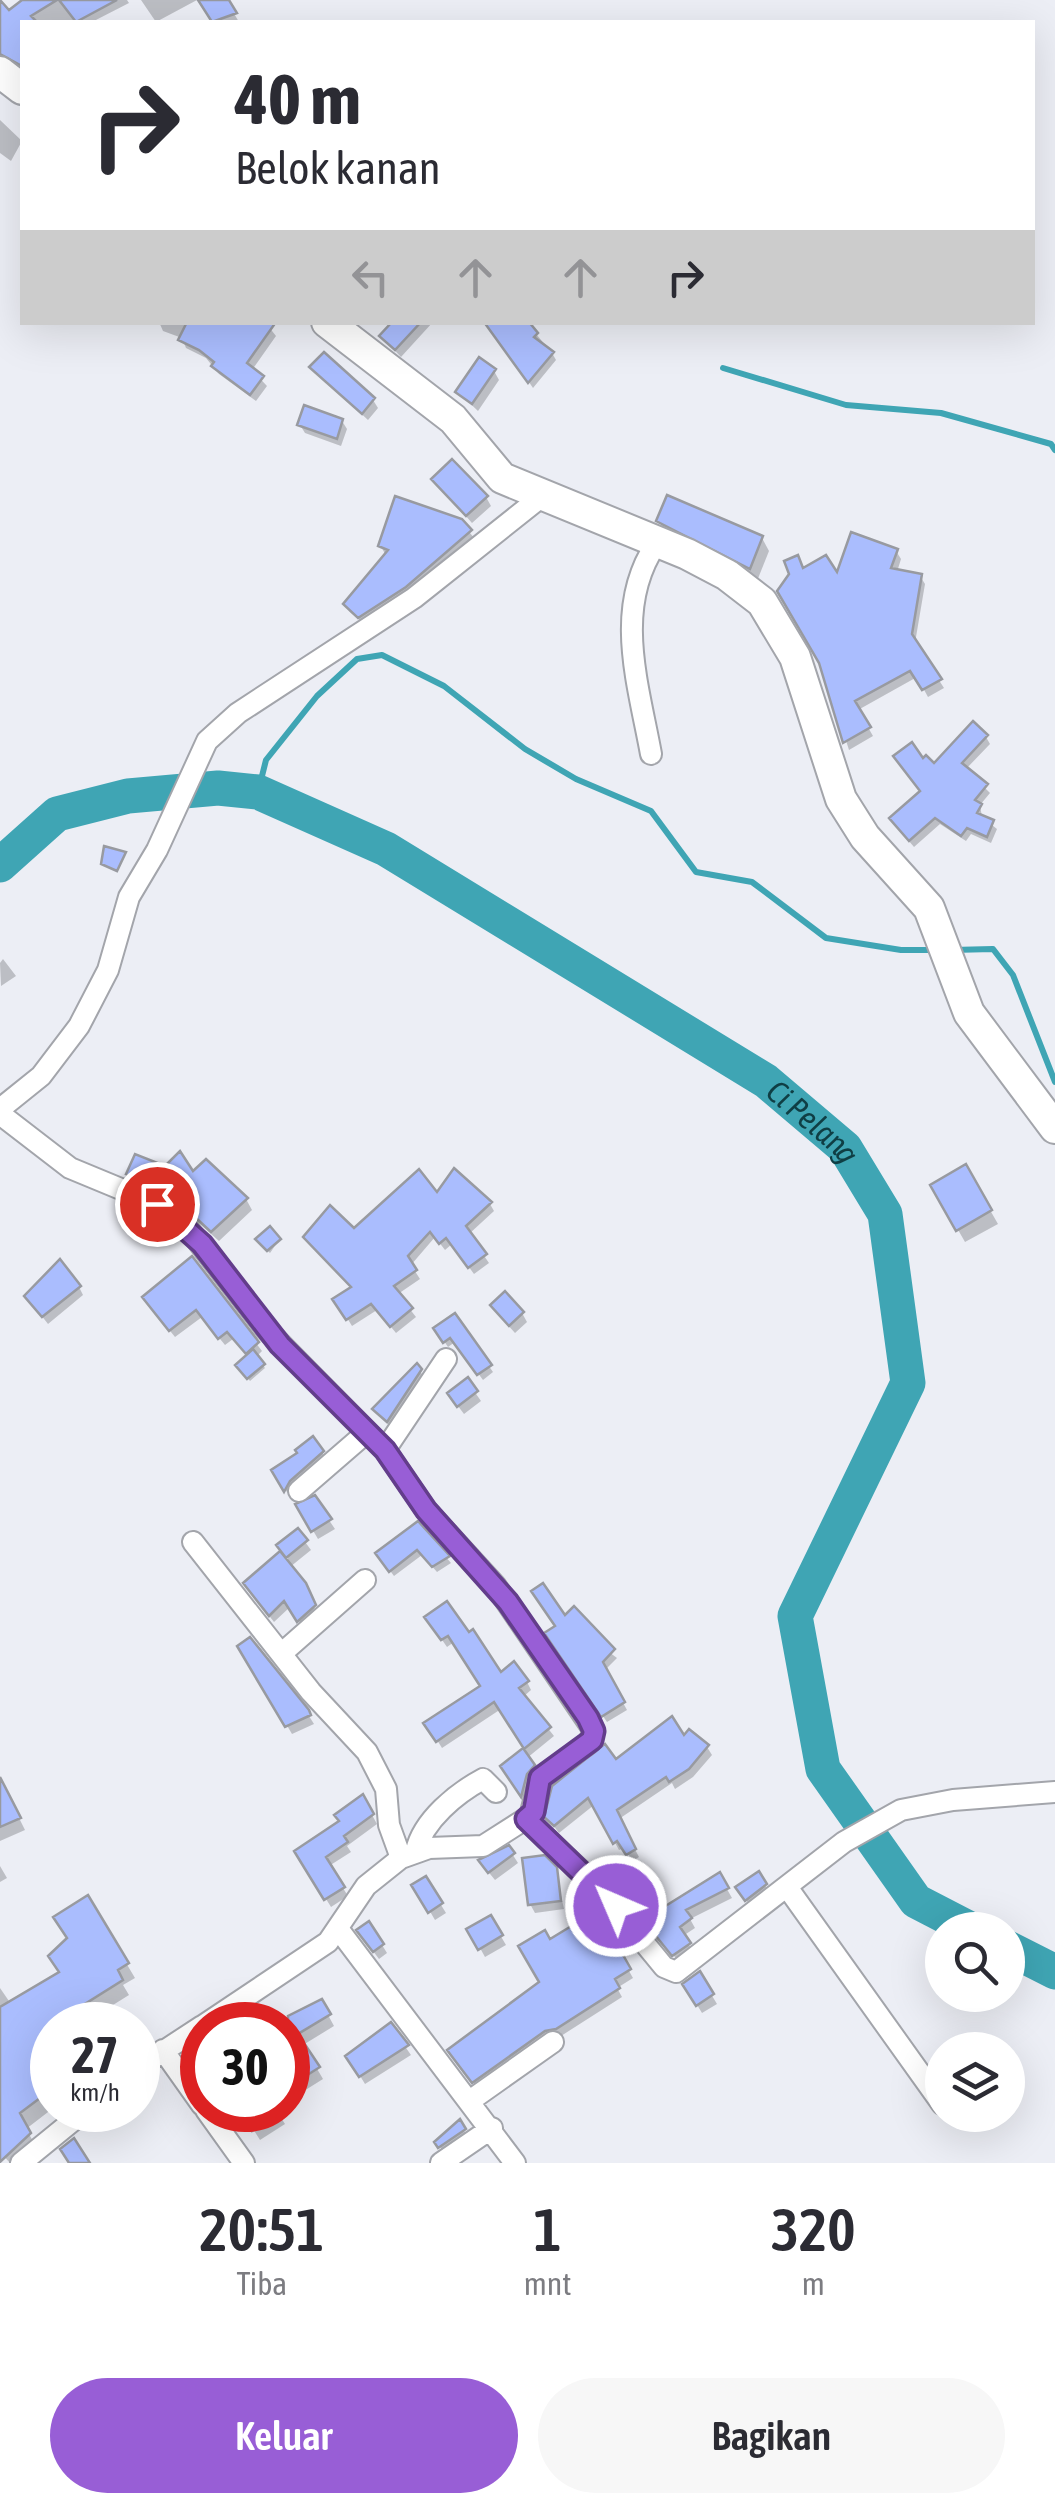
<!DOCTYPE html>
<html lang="id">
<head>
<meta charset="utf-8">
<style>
	body { margin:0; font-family:"Asap Condensed",sans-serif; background:#f7f7f7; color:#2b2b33; height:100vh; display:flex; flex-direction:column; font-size:38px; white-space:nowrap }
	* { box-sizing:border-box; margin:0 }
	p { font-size:32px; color:#7c7c81 }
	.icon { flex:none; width:55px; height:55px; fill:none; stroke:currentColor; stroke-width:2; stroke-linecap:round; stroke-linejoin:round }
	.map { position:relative; height:2163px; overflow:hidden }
	.sheet { display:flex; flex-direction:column; background:#fff; flex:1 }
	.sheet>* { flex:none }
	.hud { position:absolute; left:20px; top:20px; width:1015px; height:305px; border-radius:0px; box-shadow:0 10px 40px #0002; background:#fff; color:#2b2b33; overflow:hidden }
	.fabs { position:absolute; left:925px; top:1912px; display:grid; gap:20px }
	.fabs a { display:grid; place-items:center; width:100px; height:100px; border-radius:50%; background:#fff; box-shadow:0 10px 40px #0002; font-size:50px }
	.speed { position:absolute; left:30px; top:2002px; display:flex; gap:20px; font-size:50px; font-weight:700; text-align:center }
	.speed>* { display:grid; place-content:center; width:130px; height:130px; border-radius:50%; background:#fff; box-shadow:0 10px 40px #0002; line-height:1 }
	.speed small { font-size:25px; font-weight:400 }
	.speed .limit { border:15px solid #d22; background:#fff; color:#111 }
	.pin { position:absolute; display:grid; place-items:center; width:85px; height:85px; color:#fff; margin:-42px; border:5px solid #fff; border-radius:50%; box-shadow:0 2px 10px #0007 }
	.me { position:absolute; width:110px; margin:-55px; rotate:315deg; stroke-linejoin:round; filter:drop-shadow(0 0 8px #0008) }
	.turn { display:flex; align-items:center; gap:35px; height:210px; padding:0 50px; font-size:45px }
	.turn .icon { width:130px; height:130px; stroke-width:2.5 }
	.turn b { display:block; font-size:70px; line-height:85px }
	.lanes { display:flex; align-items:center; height:95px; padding:0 50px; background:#0003; justify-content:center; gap:50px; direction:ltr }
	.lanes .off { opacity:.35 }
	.eta { display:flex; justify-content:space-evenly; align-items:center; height:170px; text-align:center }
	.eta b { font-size:60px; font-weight:600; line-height:70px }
	.button { display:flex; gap:20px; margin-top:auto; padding:20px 50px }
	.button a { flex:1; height:115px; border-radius:60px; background:#985ed6; color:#fff; font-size:40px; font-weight:600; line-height:115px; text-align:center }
	.button a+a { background:#f7f7f7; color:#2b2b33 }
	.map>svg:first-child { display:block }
</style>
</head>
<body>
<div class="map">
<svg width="1055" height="2163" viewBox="0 0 1055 2163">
	<rect width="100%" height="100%" fill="#eceef5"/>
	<!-- shadow -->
	<path fill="#0003" d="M 30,0 L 127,0 L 129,3 L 92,22 L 22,22 L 22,68 L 0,62 L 0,2 L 9,13 Z
		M 141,0 L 197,0 L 156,22 Z
		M 201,0 L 226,0 L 239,22 L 214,22 Z
		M 0,120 L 22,141 L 11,161 L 0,153 Z
		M 159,322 L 265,322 L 276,336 L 252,370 L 267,386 L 256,401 L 219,374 L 206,358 L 186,348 L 182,338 L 163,331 Z
		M 396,322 L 433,322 L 401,357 L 382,337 Z
		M 488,322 L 526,322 L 552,353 L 556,360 L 533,388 Z
		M 312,368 L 373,400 L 378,408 L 368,420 Z
		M 494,371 L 499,380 L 478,411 L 458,392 Z
		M 342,421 L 347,429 L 341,446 L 305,433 L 300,425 Z
		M 434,480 L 486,497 L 491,506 L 472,523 Z
		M 460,521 L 475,539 L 364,624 L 350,612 L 346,604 L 386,556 L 381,546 Z
		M 659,521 L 762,538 L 769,551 L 757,581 L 666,534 Z
		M 896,551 L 901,559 L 897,572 L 920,576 L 925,584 L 915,643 L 944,688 L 928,697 L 917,677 L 858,710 L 873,736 L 849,750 L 821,662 L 803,571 L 837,578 Z
		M 986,737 L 990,744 L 966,769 L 990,793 L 980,805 L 982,817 L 997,829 L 991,843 L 971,834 L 966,841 L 940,824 L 914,847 L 896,826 L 922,793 L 922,762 L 934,767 Z
		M 3,959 L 16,976 L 1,986 L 0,963 Z
		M 966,1168 L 998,1224 L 965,1242 L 933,1186 Z
		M 166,1169 L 193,1174 L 246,1199 L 252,1210 L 219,1241 L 173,1200 L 135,1185 L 129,1174 Z
		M 437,1196 L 490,1204 L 494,1211 L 469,1234 L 489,1263 L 474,1274 L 452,1244 L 445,1250 L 435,1237 L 411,1265 L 420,1279 L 398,1294 L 416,1317 L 396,1333 L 377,1310 L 352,1326 L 336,1300 L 352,1289 L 306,1238 L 354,1231 Z
		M 279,1240 L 270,1253 L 260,1243 Z
		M 192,1260 L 262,1351 L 256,1357 L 265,1368 L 250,1381 L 240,1368 L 248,1356 L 233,1339 L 225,1345 L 202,1317 L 175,1337 L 150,1306 Z
		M 79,1287 L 83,1295 L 48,1324 L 27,1297 Z
		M 522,1313 L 527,1322 L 515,1333 L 498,1314 Z
		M 454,1316 L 493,1372 L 483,1380 L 455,1342 L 448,1347 L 436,1329 Z
		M 420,1371 L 425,1379 L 391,1427 L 375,1409 Z
		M 467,1381 L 481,1401 L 464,1414 L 455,1402 Z
		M 322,1452 L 327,1461 L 290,1497 L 274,1471 Z
		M 314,1498 L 335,1529 L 318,1539 L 298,1505 Z
		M 418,1525 L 451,1563 L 437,1572 L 422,1555 L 394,1576 L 382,1560 Z
		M 297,1531 L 311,1550 L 290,1567 L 318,1614 L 303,1627 L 290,1607 L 274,1622 L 250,1591 L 289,1561 L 280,1545 Z
		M 427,1618 L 500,1675 L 527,1682 L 531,1690 L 523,1697 L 554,1736 L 527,1758 L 537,1773 L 524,1800 L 503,1767 L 526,1749 L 501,1709 L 442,1748 L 427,1724 L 483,1687 L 454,1642 L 447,1647 Z
		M 565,1619 L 617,1658 L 605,1670 L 627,1710 L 607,1722 L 552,1641 Z
		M 250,1641 L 309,1716 L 314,1724 L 292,1734 L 240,1646 Z
		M 707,1747 L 712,1755 L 693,1777 L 675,1789 L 672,1783 L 619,1819 L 639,1857 L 633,1861 L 624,1848 L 619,1850 L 594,1805 L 559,1833 L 547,1817 L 615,1762 Z
		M 362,1797 L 377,1824 L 347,1846 L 351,1852 L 329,1866 L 348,1896 L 331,1907 L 297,1852 L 341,1823 Z
		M 0,1802 L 14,1808 L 25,1830 L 0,1841 Z
		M 509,1849 L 518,1863 L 495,1880 L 486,1869 Z
		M 0,1866 L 7,1878 L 0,1882 Z
		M 555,1869 L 564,1909 L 535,1913 L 530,1904 Z
		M 758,1874 L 770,1894 L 751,1908 L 739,1887 Z
		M 719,1875 L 732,1898 L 690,1919 L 695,1928 L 683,1936 L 694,1953 L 680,1963 L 651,1929 Z
		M 425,1879 L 446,1913 L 435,1920 L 415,1886 Z
		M 88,1899 L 135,1978 L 123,1985 L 129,1995 L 81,2025 L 52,2025 L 52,2109 L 26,2129 L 37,2148 L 21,2163 L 10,2163 L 0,2152 L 0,1988 L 11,2004 L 62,1973 L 70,1939 Z
		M 592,1906 L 633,1978 L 617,1988 L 622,1997 L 478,2089 L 455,2058 L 542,1983 L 549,1942 L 581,1923 Z
		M 490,1918 L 506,1945 L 485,1957 L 470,1930 Z
		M 369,1924 L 387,1953 L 379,1959 L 364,1939 Z
		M 699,1974 L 717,2004 L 702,2013 L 685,1985 Z
		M 321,2002 L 334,2026 L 303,2045 L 323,2079 L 288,2101 L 288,2025 L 268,2025 L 284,2015 L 288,2022 Z
		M 390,2025 L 411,2055 L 365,2084 L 348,2056 Z
		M 241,2110 L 276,2110 L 285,2124 L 260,2140 Z
		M 459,2122 L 466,2134 L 442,2150 L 437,2142 L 452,2134 L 448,2129 Z"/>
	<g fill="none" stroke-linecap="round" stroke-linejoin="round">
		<!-- stream -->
		<path stroke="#3fa5b4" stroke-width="6" d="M 723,368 L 846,405 L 941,413 L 1051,444 L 1055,450
			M 258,792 L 266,760 L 317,696 L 357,659 L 382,655 L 444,686 L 525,749 L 576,779 L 651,811 L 696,872 L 752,882 L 826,938 L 901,950 L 935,950
			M 952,950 L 993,949 L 1013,975 L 1055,1082"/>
		<!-- river -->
		<g stroke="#3fa5b4" stroke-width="35">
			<path id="s1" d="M 0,865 L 57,814 L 128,796 L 218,788 L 258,792 L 386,849 L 766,1081 L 845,1148 L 885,1214 L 908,1383 L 795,1616 L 823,1769 L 916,1901 L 972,1930"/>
			<path d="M 1008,1948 L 1055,1972"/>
		</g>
	</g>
	<!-- building -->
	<path fill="#aabdfe" stroke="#989aa0" stroke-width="2.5" d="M 0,0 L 9,10 L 22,0 L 57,0 L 31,16 L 37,22 L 22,22 L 22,66 L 0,54 Z
		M 59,0 L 117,0 L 76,22 Z
		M 198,0 L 229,0 L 237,13 L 212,22 Z
		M 187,322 L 276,322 L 247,363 L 264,376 L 250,395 L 211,366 L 214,362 L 199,350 L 178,340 Z
		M 392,322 L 421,322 L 395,350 L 379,336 Z
		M 484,322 L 529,322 L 538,333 L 534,337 L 554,352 L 528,383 Z
		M 324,352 L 375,398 L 362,414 L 309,367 Z
		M 479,357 L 496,369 L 472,404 L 455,392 Z
		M 304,405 L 343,419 L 337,439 L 297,425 Z
		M 452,459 L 488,496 L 466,516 L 431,479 Z
		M 667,495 L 763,536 L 750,569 L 656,521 Z
		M 395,496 L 462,519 L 472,530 L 406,587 L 358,618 L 343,604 L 388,550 L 378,546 Z
		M 851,532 L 898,549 L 891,568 L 922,574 L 912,634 L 942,679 L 922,690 L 910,671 L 855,701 L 871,727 L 843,743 L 819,663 L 777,591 L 789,574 L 784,561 L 798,555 L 803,568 L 826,555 L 837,572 Z
		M 973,721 L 988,735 L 962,763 L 988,784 L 975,800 L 982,804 L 977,813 L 994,820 L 987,837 L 967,828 L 961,836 L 935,818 L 909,841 L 889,818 L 920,791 L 893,756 L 912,742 L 923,758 L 926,755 L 934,763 Z
		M 104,846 L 126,852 L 117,871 L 101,864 Z
		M 180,1151 L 193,1171 L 206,1159 L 248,1198 L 211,1232 L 165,1189 L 126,1174 L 135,1154 L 165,1166 Z
		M 966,1164 L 992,1210 L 956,1231 L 930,1185 Z
		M 454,1168 L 492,1202 L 466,1226 L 487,1254 L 468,1268 L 446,1238 L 439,1244 L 430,1232 L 408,1256 L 417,1270 L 394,1286 L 413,1308 L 390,1327 L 371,1304 L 346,1320 L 332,1299 L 351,1287 L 303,1237 L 330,1205 L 354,1228 L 419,1169 L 437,1192 Z
		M 270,1226 L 281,1239 L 267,1251 L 255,1239 Z
		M 192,1256 L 259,1342 L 246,1354 L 227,1332 L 218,1339 L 196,1310 L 169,1331 L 142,1297 Z
		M 60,1259 L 81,1286 L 42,1317 L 24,1296 Z
		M 505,1291 L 524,1312 L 509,1326 L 490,1305 Z
		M 455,1313 L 492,1365 L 477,1375 L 450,1338 L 443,1343 L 433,1328 Z
		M 253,1349 L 265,1364 L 247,1379 L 235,1365 Z
		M 417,1363 L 422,1369 L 387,1422 L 372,1409 Z
		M 468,1377 L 478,1391 L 457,1407 L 447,1393 Z
		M 313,1436 L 324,1451 L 290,1481 L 284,1492 L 271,1470 L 297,1453 L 295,1450 Z
		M 315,1495 L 332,1519 L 311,1532 L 295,1504 Z
		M 418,1521 L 450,1556 L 432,1567 L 417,1550 L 389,1572 L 375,1553 Z
		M 298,1528 L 308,1540 L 286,1558 L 276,1545 Z
		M 280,1551 L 306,1583 L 316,1605 L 297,1622 L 284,1601 L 269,1616 L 243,1583 Z
		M 543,1583 L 565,1615 L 574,1606 L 615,1649 L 603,1662 L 625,1702 L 601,1717 L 544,1633 L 555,1626 L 531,1591 Z
		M 447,1601 L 469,1632 L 473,1629 L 501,1672 L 514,1661 L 529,1681 L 519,1688 L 551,1727 L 524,1749 L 494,1702 L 436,1742 L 423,1723 L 480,1686 L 448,1636 L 441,1640 L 424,1617 Z
		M 250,1637 L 309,1710 L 311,1715 L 285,1727 L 237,1646 Z
		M 672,1716 L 684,1735 L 689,1729 L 709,1745 L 689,1769 L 669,1782 L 666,1777 L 617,1810 L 636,1849 L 626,1855 L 617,1841 L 613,1844 L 588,1798 L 554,1826 L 544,1817 L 552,1786 L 602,1746 L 605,1744 L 616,1759 Z
		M 523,1748 L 535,1765 L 527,1774 L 521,1797 L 500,1766 Z
		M 0,1777 L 21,1818 L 0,1827 Z
		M 363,1794 L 374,1814 L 344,1836 L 348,1842 L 326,1857 L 345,1887 L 324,1900 L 294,1851 L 339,1821 L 334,1815 Z
		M 509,1845 L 515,1853 L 488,1873 L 478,1860 Z
		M 545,1855 L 557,1867 L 561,1901 L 528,1905 L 522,1858 Z
		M 759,1871 L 767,1884 L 745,1901 L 735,1887 Z
		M 720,1872 L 729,1888 L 686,1910 L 692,1918 L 680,1927 L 691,1943 L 672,1956 L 643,1920 Z
		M 426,1876 L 443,1903 L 428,1913 L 411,1885 Z
		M 88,1895 L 129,1963 L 118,1970 L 123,1980 L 69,2014 L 76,2025 L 52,2025 L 52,2089 L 20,2113 L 31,2133 L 0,2162 L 0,2007 L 59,1972 L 48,1956 L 67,1938 L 53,1917 Z
		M 593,1902 L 631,1969 L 615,1979 L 620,1988 L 556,2029 L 545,2031 L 472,2083 L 447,2050 L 539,1982 L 518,1946 L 545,1930 L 550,1939 L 578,1922 L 572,1914 Z
		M 491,1915 L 503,1935 L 478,1950 L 466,1929 Z
		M 369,1921 L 384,1944 L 373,1952 L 356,1930 Z
		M 700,1971 L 714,1994 L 696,2006 L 682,1984 Z
		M 322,1999 L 331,2014 L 298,2034 L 320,2067 L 293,2084 L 288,2076 L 288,2016 Z
		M 391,2022 L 409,2045 L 359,2077 L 345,2056 Z
		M 239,2110 L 285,2110 L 252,2131 Z
		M 460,2119 L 466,2129 L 438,2148 L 434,2142 Z
		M 74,2138 L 90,2163 L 69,2163 L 60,2149 Z"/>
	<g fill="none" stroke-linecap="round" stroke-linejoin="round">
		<!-- street casing -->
		<g stroke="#a3a5ab" stroke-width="24">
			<path id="street" d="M 651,754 C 638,683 613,608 656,544
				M 0,1109 L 41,1076 L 79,1026 L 108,970 L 129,897 L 157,850 L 207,741 L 238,713 L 414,598 L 541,497
				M 0,1114 L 70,1168 L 157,1204 L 186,1226 L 265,1328 L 385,1450 L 426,1510 L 495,1585 L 594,1731 L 588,1744 L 540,1778 L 530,1816 L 483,1846 L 429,1848 L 401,1858 L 366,1886 L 328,1942 L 204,2025
				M 385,1450 L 446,1359
				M 299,1491 L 366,1433
				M 193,1542 L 311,1692 L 367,1752 L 386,1789 L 389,1825 L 401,1858
				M 281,1654 L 365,1580
				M 526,1819 L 599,1888 L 664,1967 L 676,1972 L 844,1842 L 901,1810 L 953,1800 L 1055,1792
				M 416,1851 C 423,1820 457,1793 483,1779 L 496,1792
				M 787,1887 L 942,2104
				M 339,1930 L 515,2163
				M 163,2050 L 202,2105
				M 138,2068 L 202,2026
				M 471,2100 L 553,2042
				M 206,2110 L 244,2163
				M 21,2163 L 86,2110
				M 441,2163 L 492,2128"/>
		</g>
		<!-- secondary casing -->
		<g stroke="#a3a5ab" stroke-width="34">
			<path id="secondary" d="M 0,72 L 22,89
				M 327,322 L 453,419 L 502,478 L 687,554 L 727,575 L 762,602 L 795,657 L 841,799 L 865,837 L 929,908 L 969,1013 L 1055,1128"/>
		</g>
		<!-- street -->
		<use href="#street" stroke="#fff" stroke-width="20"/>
		<!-- secondary -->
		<use href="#secondary" stroke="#fff" stroke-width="30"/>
	</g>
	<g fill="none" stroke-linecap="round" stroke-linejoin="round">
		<!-- route casing -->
		<g stroke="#633d8b" stroke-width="25">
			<path id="route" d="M 157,1204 L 202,1244 L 280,1345 L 385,1450 L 426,1510 L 508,1602 L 588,1718 L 594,1731 L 592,1740 L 540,1778 L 534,1812 L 526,1819 L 616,1906"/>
		</g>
		<!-- route -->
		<use href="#route" stroke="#985ed6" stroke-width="18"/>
	</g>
	<g text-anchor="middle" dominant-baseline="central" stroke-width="8" stroke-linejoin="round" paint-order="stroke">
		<!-- water labels -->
		<g font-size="32" font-style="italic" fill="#0f3e44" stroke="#eceef5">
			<text stroke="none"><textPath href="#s1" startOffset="928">Ci Pelang</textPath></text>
		</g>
	</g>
</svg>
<div class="fabs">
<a><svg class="icon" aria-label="search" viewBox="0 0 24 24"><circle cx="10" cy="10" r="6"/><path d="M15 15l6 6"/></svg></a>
<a><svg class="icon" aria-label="layers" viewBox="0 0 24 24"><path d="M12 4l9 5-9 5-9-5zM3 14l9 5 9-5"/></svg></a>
</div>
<div class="speed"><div>27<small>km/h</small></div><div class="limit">30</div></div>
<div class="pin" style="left:157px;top:1204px;background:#d93025"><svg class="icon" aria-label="arrive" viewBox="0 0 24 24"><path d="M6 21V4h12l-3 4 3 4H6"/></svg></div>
<svg class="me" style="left:616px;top:1906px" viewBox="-20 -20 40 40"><circle r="17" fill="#985ed6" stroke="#fff" stroke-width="3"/><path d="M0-11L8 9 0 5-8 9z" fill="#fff"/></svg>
<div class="hud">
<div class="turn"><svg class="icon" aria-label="right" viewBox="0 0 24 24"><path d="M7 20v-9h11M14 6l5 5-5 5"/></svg><div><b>40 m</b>Belok kanan</div></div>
<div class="lanes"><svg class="icon off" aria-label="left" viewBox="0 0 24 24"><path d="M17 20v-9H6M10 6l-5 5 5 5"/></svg><svg class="icon off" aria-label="ahead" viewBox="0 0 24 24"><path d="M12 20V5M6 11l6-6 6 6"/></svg><svg class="icon off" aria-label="ahead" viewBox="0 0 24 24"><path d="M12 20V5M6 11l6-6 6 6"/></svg><svg class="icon" aria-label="right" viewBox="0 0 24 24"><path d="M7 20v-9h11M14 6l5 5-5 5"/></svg></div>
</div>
</div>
<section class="sheet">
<div class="eta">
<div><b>20:51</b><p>Tiba</p></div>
<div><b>1</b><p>mnt</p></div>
<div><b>320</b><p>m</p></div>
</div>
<div class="button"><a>Keluar</a><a>Bagikan</a></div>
</section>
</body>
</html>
